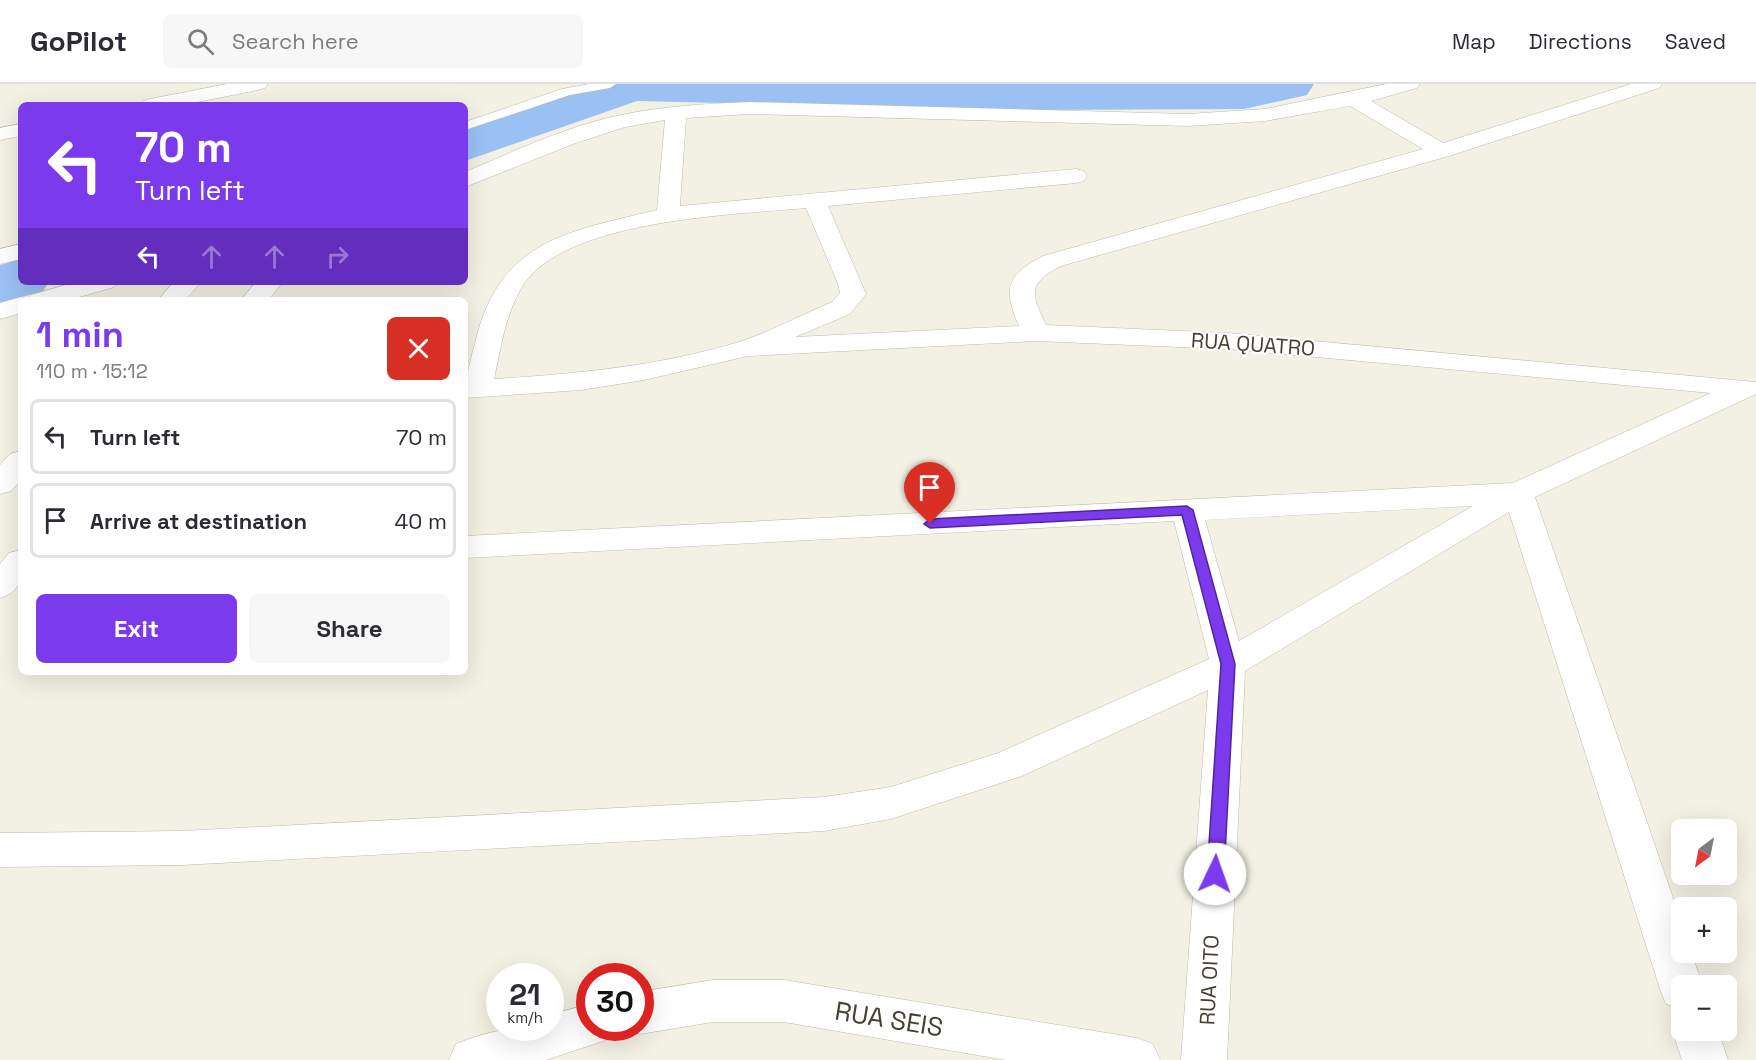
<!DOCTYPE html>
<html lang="en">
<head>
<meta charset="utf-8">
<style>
	body { margin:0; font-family:"Space Grotesk",sans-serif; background:#f7f7f7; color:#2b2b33; height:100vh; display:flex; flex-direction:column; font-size:22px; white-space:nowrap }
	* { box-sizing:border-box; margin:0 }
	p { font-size:20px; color:#7c7c81 }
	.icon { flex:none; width:33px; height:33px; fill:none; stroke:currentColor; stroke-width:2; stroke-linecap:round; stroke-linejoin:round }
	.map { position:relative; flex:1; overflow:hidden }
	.panel { position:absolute; left:18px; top:213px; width:450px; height:378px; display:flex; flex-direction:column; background:#fff; border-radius:9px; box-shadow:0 6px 24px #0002 }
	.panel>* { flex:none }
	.top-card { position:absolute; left:18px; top:18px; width:450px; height:183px; border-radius:9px; box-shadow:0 6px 24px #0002; background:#7c3aed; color:#fff; overflow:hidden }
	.needle { width:39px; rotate:212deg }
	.buttons { position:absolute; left:1671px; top:735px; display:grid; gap:12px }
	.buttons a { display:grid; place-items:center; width:66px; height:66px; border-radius:9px; background:#fff; box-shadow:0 6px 24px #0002; font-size:30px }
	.speed { position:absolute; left:486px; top:879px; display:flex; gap:12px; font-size:30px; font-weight:700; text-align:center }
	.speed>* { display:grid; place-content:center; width:78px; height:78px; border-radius:50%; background:#fff; box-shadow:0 6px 24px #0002; line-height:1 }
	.speed small { font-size:15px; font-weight:400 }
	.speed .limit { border:9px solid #d22; background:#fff; color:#111 }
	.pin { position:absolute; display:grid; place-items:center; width:51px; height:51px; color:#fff; margin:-62px -26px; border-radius:50% 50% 50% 0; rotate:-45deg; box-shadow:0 0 6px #0007 }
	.pin .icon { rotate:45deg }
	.me { position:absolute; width:66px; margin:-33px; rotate:3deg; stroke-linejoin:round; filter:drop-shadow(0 0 4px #0008) }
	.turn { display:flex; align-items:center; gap:21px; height:126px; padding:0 18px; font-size:27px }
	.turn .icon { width:78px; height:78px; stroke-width:2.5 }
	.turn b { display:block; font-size:42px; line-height:51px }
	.lanes { display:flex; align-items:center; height:57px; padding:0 18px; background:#0003; justify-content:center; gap:30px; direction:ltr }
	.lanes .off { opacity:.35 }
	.round { display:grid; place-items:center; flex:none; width:63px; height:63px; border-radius:9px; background:#f7f7f7 }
	.overview { display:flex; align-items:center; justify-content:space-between; height:102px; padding:0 18px }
	h1 { font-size:36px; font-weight:700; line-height:45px; color:#7c3aed }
	.primary-button { display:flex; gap:12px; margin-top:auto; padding:12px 18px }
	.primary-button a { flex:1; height:69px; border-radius:9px; background:#7c3aed; color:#fff; font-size:24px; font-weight:700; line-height:69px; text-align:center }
	.primary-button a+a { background:#f7f7f7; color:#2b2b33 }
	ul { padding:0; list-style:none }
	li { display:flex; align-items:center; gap:18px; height:75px; margin:0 12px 9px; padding:0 6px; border:3px solid #e1e1e2; border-radius:9px }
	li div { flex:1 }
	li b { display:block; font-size:22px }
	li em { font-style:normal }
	header { display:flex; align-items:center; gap:36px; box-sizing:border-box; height:84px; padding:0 30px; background:#fff; border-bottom:2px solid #e1e1e2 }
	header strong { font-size:28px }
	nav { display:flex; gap:33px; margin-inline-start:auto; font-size:21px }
	.search { width:420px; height:54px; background:#f7f7f7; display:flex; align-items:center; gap:15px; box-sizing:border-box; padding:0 21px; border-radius:9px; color:#7c7c81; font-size:22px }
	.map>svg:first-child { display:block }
</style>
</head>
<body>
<header>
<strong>GoPilot</strong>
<div class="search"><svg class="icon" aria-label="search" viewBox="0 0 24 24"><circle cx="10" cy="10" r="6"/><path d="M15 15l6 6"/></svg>Search here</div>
<nav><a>Map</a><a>Directions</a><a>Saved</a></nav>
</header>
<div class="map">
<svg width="1756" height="976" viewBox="0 0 1756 976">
	<rect width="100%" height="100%" fill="#f3f1e3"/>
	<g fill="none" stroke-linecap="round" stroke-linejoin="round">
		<!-- river -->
		<path fill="#9bc1f4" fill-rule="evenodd" d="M 590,0 L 1314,0 L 1307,11 L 1244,25 L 1024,26 L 637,17 L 465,77 L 465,43 Z
			M 21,175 L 21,198 L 49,198 L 43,207 L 0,219 L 0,181 Z"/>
		<!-- service casing -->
		<g stroke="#bfbaa5" stroke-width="1">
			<path id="service" d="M 589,0 L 616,0 L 610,4 L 570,11 L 465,46 L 465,38 L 562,5 Z"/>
		</g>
		<!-- minor casing -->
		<g stroke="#bfbaa5" stroke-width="1">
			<path id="minor" d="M 227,0 L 268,0 L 265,4 L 258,6 L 182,21 L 140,21 L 143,17 L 150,15 Z
				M 1386,0 L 1420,0 L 1417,4 L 1371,17 L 1443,59 L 1631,0 L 1662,0 L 1659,4 L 1449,72 L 1061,182 C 1027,200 1031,209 1046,241 L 1228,249 L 1756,298 L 1756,310 L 1535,413 L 1682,840 L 1682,868 L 1691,868 L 1703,902 L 1682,902 L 1682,925 L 1666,920 L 1660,905 L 1509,428 L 1245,587 L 1227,976 L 1181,976 L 1208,606 L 1022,692 L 891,735 L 824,747 L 182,781 L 0,783 L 0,749 L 182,747 L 824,713 L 891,703 L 998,669 L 1209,575 L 1174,437 L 465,474 L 465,452 L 1513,399 L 1711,309 L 1228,265 L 1036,257 L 748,272 L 644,296 L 581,306 L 465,314 C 465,292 472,272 477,251 C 503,154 572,147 657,126 L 665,36 L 625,43 L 573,60 L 465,103 L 465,88 C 515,67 567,42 621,31 C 663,22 706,20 749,18 L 1188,30 L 1265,25 ZM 1350,22 L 1423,65 L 1043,172 C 1006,191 1003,205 1019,242 L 795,253 L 850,230 L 866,210 L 828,122 L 1076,99 L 1084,97 L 1087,92 L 1084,87 L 1076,85 L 680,122 L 686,34 L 749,30 L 1188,42 L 1265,37 ZM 806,124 L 838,200 L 840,209 L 832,218 C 801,231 770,248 739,258 C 659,282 576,290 494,295 C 501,264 505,231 522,203 C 563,135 734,131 806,124 ZM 1473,422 L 1239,557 L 1205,436 Z
				M 21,40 L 21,52 L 0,56 L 0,44 Z
				M 21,160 L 21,175 L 0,180 L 0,165 Z
				M 76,198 L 118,198 L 114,203 L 69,216 L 21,216 L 21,229 L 0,235 L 0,219 L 21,213 L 28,215 L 31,211 Z
				M 174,198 L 201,198 L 185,216 L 158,216 Z
				M 256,198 L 283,198 L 268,216 L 241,216 Z
				M 21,367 L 21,396 L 11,407 L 0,410 L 0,381 L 10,370 Z
				M 21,466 C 21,488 25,507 0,514 L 0,480 L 9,469 Z
				M 713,896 L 784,896 L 1137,954 L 1153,960 L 1160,976 L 1006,976 L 784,938 L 713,938 L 640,950 L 624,944 L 640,944 L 640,908 Z
				M 590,920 L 590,944 L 611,944 L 606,956 L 546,976 L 449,976 L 456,960 C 493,945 511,944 550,944 L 550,931 Z
				M 1682,930 L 1682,946 L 1718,946 L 1728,976 L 1682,976 L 1672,946 Z"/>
		</g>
		<!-- service -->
		<use href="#service" fill="#fff" fill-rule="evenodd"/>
		<!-- minor -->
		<use href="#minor" fill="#fff" fill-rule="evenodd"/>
	</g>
	<!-- route -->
	<path fill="#7c3aed" stroke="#51269a" stroke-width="1.5" d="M 1187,422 L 1193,426 L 1235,580 L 1224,790 L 1221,795 L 1215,797 L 1209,795 L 1207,790 L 1221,580 L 1182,431 L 930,444 L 924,440 L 930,435 Z"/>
	<g text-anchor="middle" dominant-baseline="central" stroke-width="4.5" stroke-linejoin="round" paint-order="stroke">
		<!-- street labels -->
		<g font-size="21" fill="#454133" stroke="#fff">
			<text transform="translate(1253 260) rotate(4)">RUA QUATRO</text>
			<text transform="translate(1209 896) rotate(-87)">RUA OITO</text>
		</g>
		<!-- near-street labels -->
		<g font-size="26" fill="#454133" stroke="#fff">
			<text transform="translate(889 935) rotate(9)">RUA SEIS</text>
		</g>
	</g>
</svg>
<div class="buttons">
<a><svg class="needle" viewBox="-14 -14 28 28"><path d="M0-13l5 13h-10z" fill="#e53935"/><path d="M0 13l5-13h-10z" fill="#7c7c81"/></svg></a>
<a>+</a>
<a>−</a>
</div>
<div class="speed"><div>21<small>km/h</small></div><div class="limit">30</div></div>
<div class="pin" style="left:930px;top:440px;background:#d93025"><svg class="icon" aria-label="arrive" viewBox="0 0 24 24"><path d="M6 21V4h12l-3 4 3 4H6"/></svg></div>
<svg class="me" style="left:1215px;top:790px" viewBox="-20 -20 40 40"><circle r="19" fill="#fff"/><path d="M0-13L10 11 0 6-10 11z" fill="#7c3aed"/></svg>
<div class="top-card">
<div class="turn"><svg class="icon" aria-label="left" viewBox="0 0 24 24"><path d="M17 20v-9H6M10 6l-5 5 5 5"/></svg><div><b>70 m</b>Turn left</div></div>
<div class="lanes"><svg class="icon" aria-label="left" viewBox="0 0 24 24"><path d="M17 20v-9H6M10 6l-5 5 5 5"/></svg><svg class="icon off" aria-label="ahead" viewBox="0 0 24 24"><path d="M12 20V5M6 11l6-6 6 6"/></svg><svg class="icon off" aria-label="ahead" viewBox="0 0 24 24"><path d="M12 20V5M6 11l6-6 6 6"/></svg><svg class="icon off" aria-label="right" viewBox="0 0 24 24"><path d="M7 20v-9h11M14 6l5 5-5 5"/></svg></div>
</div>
<section class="panel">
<div class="overview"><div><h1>1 min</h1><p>110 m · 15:12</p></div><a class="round" style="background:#d93025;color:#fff"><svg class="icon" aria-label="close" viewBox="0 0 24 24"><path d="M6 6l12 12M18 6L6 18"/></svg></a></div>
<ul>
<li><svg class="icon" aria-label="left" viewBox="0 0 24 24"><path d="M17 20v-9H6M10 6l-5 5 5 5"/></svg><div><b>Turn left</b></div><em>70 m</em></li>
<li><svg class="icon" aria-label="arrive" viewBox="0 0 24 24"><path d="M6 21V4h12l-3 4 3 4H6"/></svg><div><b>Arrive at destination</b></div><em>40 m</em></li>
</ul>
<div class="primary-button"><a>Exit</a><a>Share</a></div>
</section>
</div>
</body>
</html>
